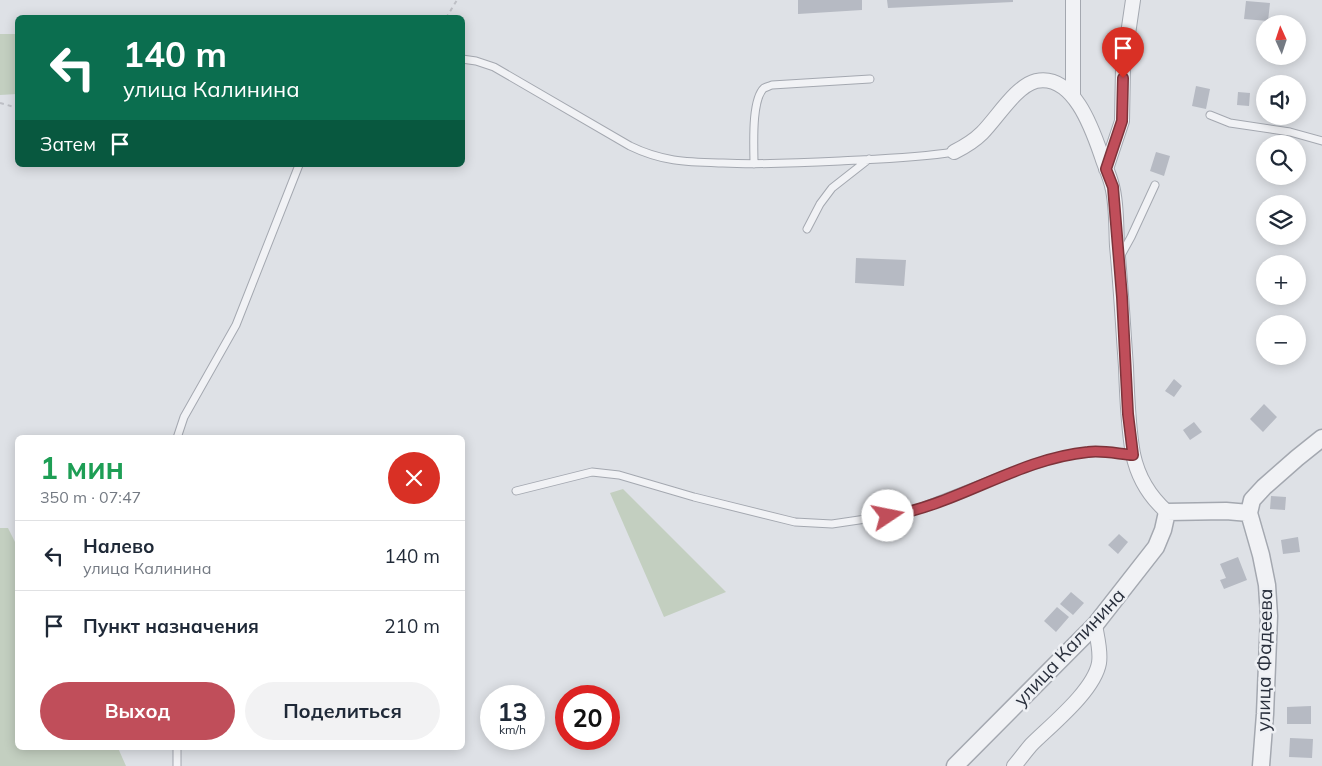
<!DOCTYPE html>
<html lang="ru">
<head>
<meta charset="utf-8">
<style>
	body { margin:0; font-family:Mulish,sans-serif; background:#f2f2f3; color:#1f2937; height:100vh; display:flex; flex-direction:column; font-size:19px; white-space:nowrap }
	* { box-sizing:border-box; margin:0 }
	p { font-size:16px; color:#747a83 }
	.icon { flex:none; width:28px; height:28px; fill:none; stroke:currentColor; stroke-width:2; stroke-linecap:round; stroke-linejoin:round }
	.map { position:relative; flex:1; overflow:hidden }
	.details { position:absolute; left:15px; top:435px; width:450px; height:315px; display:flex; flex-direction:column; background:#fff; border-radius:8px; box-shadow:0 2px 12px #0003 }
	.details>* { flex:none }
	.top-card { position:absolute; left:15px; top:15px; width:450px; height:152px; border-radius:8px; box-shadow:0 2px 12px #0003; background:#0b6e4f; color:#fff; overflow:hidden }
	.needle { width:32px; rotate:357deg }
	.controls { position:absolute; left:1256px; top:15px; display:grid; gap:10px }
	.controls a { display:grid; place-items:center; width:50px; height:50px; border-radius:50%; background:#fff; box-shadow:0 2px 12px #0003; font-size:25px }
	.speed { position:absolute; left:480px; top:685px; display:flex; gap:10px; font-size:25px; font-weight:700; text-align:center }
	.speed>* { display:grid; place-content:center; width:65px; height:65px; border-radius:50%; background:#fff; box-shadow:0 2px 12px #0003; line-height:1 }
	.speed small { font-size:12px; font-weight:400 }
	.speed .limit { border:8px solid #d22; background:#fff; color:#111 }
	.pin { position:absolute; display:grid; place-items:center; width:42px; height:42px; color:#fff; margin:-51px -21px; border-radius:50% 50% 50% 0; rotate:-45deg; box-shadow:0 0 5px #0007 }
	.pin .icon { rotate:45deg }
	.me { position:absolute; width:55px; margin:-28px; rotate:79deg; stroke-linejoin:round; filter:drop-shadow(0 0 4px #0008) }
	.turn { display:flex; align-items:center; gap:18px; height:105px; padding:0 25px; font-size:22px }
	.turn .icon { width:65px; height:65px; stroke-width:2.5 }
	.turn b { display:block; font-size:35px; line-height:42px }
	.then { display:flex; align-items:center; height:48px; padding:0 25px; background:#0003; gap:10px; font-size:19px }
	.round { display:grid; place-items:center; flex:none; width:52px; height:52px; border-radius:26px; background:#f2f2f3 }
	.overview { display:flex; align-items:center; justify-content:space-between; height:85px; padding:0 25px }
	h1 { font-size:30px; font-weight:700; line-height:38px; color:#1e9e55 }
	.cta { display:flex; gap:10px; margin-top:auto; padding:10px 25px }
	.cta a { flex:1; height:58px; border-radius:30px; background:#c04e5a; color:#fff; font-size:20px; font-weight:700; line-height:58px; text-align:center }
	.cta a+a { background:#f2f2f3; color:#1f2937 }
	ul { padding:0; list-style:none }
	li { display:flex; align-items:center; gap:15px; height:70px; padding:0 25px; border-top:1px solid #e0e1e3 }
	li div { flex:1 }
	li b { display:block; font-size:19px }
	li em { font-style:normal }
	.map>svg:first-child { display:block }
</style>
</head>
<body>
<div class="map">
<svg width="1322" height="766" viewBox="0 0 1322 766">
	<rect width="100%" height="100%" fill="#dee1e6"/>
	<!-- green -->
	<path fill="#c3cfc0" d="M 0,34 L 17,34 L 17,94 L 0,95 Z
		M 623,489 L 726,592 L 664,617 L 610,493 Z
		M 0,528 L 8,528 L 17,546 L 18,748 L 118,748 L 126,766 L 0,766 Z"/>
	<!-- building -->
	<path fill="#b6bac3" d="M 798,0 L 862,0 L 862,10 L 798,14 Z
		M 887,0 L 1013,0 L 1013,2 L 888,8 Z
		M 1246,1 L 1270,3 L 1268,21 L 1244,19 Z
		M 1196,86 L 1210,89 L 1206,109 L 1192,106 Z
		M 1238,92 L 1250,93 L 1249,106 L 1237,105 Z
		M 1156,152 L 1170,156 L 1164,176 L 1150,171 Z
		M 856,258 L 906,260 L 904,286 L 855,283 Z
		M 1174,379 L 1182,386 L 1174,397 L 1165,391 Z
		M 1264,404 L 1277,417 L 1263,432 L 1250,419 Z
		M 1194,422 L 1202,432 L 1190,440 L 1183,430 Z
		M 1271,496 L 1286,497 L 1285,510 L 1270,509 Z
		M 1119,534 L 1128,542 L 1118,554 L 1108,545 Z
		M 1298,537 L 1300,552 L 1283,554 L 1281,540 Z
		M 1238,557 L 1247,580 L 1224,589 L 1220,580 L 1226,578 L 1220,564 Z
		M 1071,592 L 1084,603 L 1073,615 L 1060,604 Z
		M 1057,607 L 1069,617 L 1056,632 L 1044,621 Z
		M 1311,706 L 1311,724 L 1287,724 L 1287,707 Z
		M 1290,738 L 1313,739 L 1312,758 L 1289,757 Z"/>
	<g fill="none" stroke-linecap="round" stroke-linejoin="round">
		<!-- service casing -->
		<g stroke="#a4a8b0" stroke-width="9">
			<path id="service" d="M 462,59 L 476,61 L 494,67 L 630,146 C 663,162 687,162 723,163 C 762,165 801,163 840,161 C 878,159 917,158 954,152
				M 1210,115 L 1230,123 L 1290,132 L 1322,141
				M 754,164 C 754,147 751,100 764,88 C 767,87 769,86 772,85 L 870,79
				M 807,229 L 820,204 L 832,188 L 869,159
				M 1120,257 L 1131,237 L 1155,185
				M 177,438 L 184,417 L 236,325 L 299,165
				M 516,491 L 592,472 L 619,475 L 694,497 L 795,522 L 832,524 L 906,513 L 1011,472 L 1058,458 L 1090,451 L 1133,455
				M 177,748 L 177,766"/>
		</g>
		<!-- minor casing -->
		<g stroke="#a4a8b0" stroke-width="16">
			<path id="minor" d="M 1073,96 L 1073,0
				M 954,152 C 964,147 974,141 982,133 C 997,118 1016,86 1036,81 C 1074,73 1093,131 1102,157 C 1105,167 1110,176 1112,186 C 1117,204 1116,228 1117,246 C 1121,287 1123,327 1126,367 C 1127,396 1128,426 1133,454 C 1138,478 1149,496 1167,512
				M 1106,169 L 1122,121 L 1123,68 L 1133,0
				M 1014,766 C 1020,759 1025,752 1031,745 C 1051,725 1094,691 1099,663 C 1101,651 1097,637 1095,625"/>
		</g>
		<!-- tertiary casing -->
		<g stroke="#a4a8b0" stroke-width="19">
			<path id="tertiary" d="M 955,766 L 1095,625 L 1156,547 L 1163,530 L 1167,512 L 1226,511 L 1249,513
				M 1261,766 L 1265,714 L 1269,616 L 1267,585 L 1261,555 L 1249,513 L 1252,500 L 1264,487 L 1297,458 L 1322,438"/>
		</g>
		<!-- path -->
		<path stroke="#bdbfc5" stroke-width="2" stroke-dasharray="4 4" stroke-linecap="butt" d="M 446,18 L 457,0
			M 0,103 L 18,108"/>
		<!-- service -->
		<use href="#service" stroke="#f1f2f5" stroke-width="7"/>
		<!-- minor -->
		<use href="#minor" stroke="#f1f2f5" stroke-width="14"/>
		<!-- tertiary -->
		<use href="#tertiary" stroke="#f1f2f5" stroke-width="16"/>
	</g>
	<g fill="none" stroke-linecap="round" stroke-linejoin="round">
		<!-- route casing -->
		<g stroke="#7d333a" stroke-width="12">
			<path id="route" d="M 888,516 C 957,505 1017,459 1088,452 C 1102,450 1119,454 1133,455 L 1128,414 L 1122,297 L 1113,187 L 1106,169 L 1122,121 L 1123,78"/>
		</g>
		<!-- route -->
		<use href="#route" stroke="#c04e5a" stroke-width="9"/>
	</g>
	<g text-anchor="middle" dominant-baseline="central" stroke-width="5" stroke-linejoin="round" paint-order="stroke">
		<!-- street labels -->
		<g font-size="19" fill="#292f3c" stroke="#eef0f4">
			<text transform="translate(1069 647) rotate(-47)">улица Калинина</text>
			<text transform="translate(1264 660) rotate(-89)">улица Фадеева</text>
		</g>
	</g>
</svg>
<div class="controls">
<a><svg class="needle" viewBox="-14 -14 28 28"><path d="M0-13l5 13h-10z" fill="#e53935"/><path d="M0 13l5-13h-10z" fill="#747a83"/></svg></a>
<a><svg class="icon" aria-label="sound" viewBox="0 0 24 24"><path d="M4 9h4l5-4v14l-5-4H4zM17 9q2 3 0 6"/></svg></a>
<a><svg class="icon" aria-label="search" viewBox="0 0 24 24"><circle cx="10" cy="10" r="6"/><path d="M15 15l6 6"/></svg></a>
<a><svg class="icon" aria-label="layers" viewBox="0 0 24 24"><path d="M12 4l9 5-9 5-9-5zM3 14l9 5 9-5"/></svg></a>
<a>+</a>
<a>−</a>
</div>
<div class="speed"><div>13<small>km/h</small></div><div class="limit">20</div></div>
<div class="pin" style="left:1123px;top:78px;background:#d93025"><svg class="icon" aria-label="arrive" viewBox="0 0 24 24"><path d="M6 21V4h12l-3 4 3 4H6"/></svg></div>
<svg class="me" style="left:888px;top:516px" viewBox="-20 -20 40 40"><circle r="19" fill="#fff"/><path d="M0-13L10 11 0 6-10 11z" fill="#c04e5a"/></svg>
<div class="top-card">
<div class="turn"><svg class="icon" aria-label="left" viewBox="0 0 24 24"><path d="M17 20v-9H6M10 6l-5 5 5 5"/></svg><div><b>140 m</b>улица Калинина</div></div>
<div class="then">Затем<svg class="icon" aria-label="arrive" viewBox="0 0 24 24"><path d="M6 21V4h12l-3 4 3 4H6"/></svg></div>
</div>
<section class="details">
<div class="overview"><div><h1>1 мин</h1><p>350 m · 07:47</p></div><a class="round" style="background:#d93025;color:#fff"><svg class="icon" aria-label="close" viewBox="0 0 24 24"><path d="M6 6l12 12M18 6L6 18"/></svg></a></div>
<ul>
<li><svg class="icon" aria-label="left" viewBox="0 0 24 24"><path d="M17 20v-9H6M10 6l-5 5 5 5"/></svg><div><b>Налево</b><p>улица Калинина</p></div><em>140 m</em></li>
<li><svg class="icon" aria-label="arrive" viewBox="0 0 24 24"><path d="M6 21V4h12l-3 4 3 4H6"/></svg><div><b>Пункт назначения</b></div><em>210 m</em></li>
</ul>
<div class="cta"><a>Выход</a><a>Поделиться</a></div>
</section>
</div>
</body>
</html>
